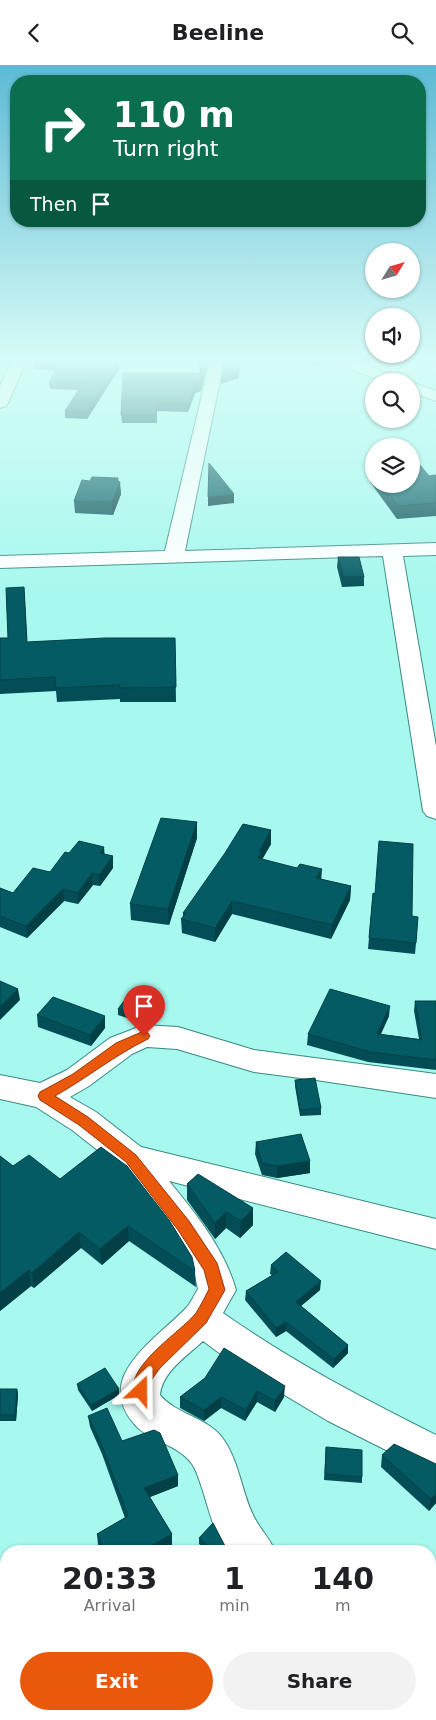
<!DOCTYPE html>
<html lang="en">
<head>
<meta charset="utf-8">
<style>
	body { margin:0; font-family:"DejaVu Sans",sans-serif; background:#f2f2f2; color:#202124; height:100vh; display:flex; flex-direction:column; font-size:19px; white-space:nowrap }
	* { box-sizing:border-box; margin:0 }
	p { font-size:16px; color:#757577 }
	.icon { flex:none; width:28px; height:28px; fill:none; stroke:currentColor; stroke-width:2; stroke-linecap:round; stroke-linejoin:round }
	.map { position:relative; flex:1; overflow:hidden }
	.sheet { position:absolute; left:0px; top:1480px; width:436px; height:175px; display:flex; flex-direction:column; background:#fff; border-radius:20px 20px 0 0; box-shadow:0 1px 4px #0004 }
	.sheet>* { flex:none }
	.hud { position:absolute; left:10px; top:10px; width:416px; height:152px; border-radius:20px; box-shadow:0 1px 4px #0004; background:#0b6e4f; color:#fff; overflow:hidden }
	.needle { width:32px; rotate:53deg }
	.controls { position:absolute; left:365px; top:178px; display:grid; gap:10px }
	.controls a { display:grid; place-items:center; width:55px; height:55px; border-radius:50%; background:#fff; box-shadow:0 1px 4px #0004; font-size:25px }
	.pin { position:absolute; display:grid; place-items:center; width:42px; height:42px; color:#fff; margin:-51px -21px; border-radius:50% 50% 50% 0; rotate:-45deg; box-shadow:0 0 5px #0007 }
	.pin .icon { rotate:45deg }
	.me { position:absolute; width:55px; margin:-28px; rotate:23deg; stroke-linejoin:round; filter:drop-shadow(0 0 4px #0008) }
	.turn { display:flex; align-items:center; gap:18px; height:105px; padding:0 20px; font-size:22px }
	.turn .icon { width:65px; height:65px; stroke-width:2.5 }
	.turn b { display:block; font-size:35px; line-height:42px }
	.then { display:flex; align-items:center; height:48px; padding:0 20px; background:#0003; gap:10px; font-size:19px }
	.eta { display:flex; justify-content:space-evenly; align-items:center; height:85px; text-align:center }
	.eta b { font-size:30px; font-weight:700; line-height:35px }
	.action { display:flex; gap:10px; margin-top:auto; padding:10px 20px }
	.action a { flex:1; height:58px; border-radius:30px; background:#ea580c; color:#fff; font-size:20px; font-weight:700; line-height:58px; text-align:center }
	.action a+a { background:#f2f2f2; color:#202124 }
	header { display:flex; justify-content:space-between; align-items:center; height:65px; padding:0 20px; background:#fff; font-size:22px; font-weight:700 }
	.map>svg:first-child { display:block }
</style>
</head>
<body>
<header><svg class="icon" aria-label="back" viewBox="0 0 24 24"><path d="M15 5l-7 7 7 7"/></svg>Beeline<svg class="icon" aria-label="search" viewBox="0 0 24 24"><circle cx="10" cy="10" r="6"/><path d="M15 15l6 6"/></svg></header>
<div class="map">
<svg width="436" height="1655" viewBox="0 0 436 1655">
	<rect width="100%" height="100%" fill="#a7f8ee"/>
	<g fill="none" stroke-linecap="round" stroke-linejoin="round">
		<!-- minor casing -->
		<g stroke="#388a82" stroke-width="2">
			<path id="minor" d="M 12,296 L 26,296 L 8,338 L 6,341 L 0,343 L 0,321 Z
				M 210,296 L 224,296 L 185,486 L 436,478 L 436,490 L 403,491 L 436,681 L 436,754 L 427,751 L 423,746 L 383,491 L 0,503 L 0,491 L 165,486 Z
				M 335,296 L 356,296 L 400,313 L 403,316 L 382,316 L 337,299 Z
				M 411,317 L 436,326 L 436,336 L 411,327 Z
				M 144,960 L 178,962 L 254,985 L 436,1009 L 436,1033 L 316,1015 L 254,1007 L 177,984 L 147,982 L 132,989 L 89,1021 L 70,1032 L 96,1047 L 141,1082 L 436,1154 L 436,1184 L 169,1116 C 196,1149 224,1183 236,1225 L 223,1248 C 291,1296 362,1333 436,1370 L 436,1410 L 328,1356 L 241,1304 L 203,1276 C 187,1291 162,1307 160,1330 C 176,1349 205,1352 221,1371 C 239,1394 241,1425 253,1450 C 259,1463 269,1472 275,1486 L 227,1486 C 214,1468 209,1445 202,1423 C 199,1415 197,1406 192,1399 C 179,1380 150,1376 136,1361 C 91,1312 156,1275 186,1243 C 191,1238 194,1230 198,1224 L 194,1207 L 171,1170 L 119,1102 L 72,1065 L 36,1042 L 0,1034 L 0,1010 L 40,1018 L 67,1005 L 110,973 Z
				M 430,1562 L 436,1565 L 436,1614 L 430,1611 Z"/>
		</g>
		<!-- minor -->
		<use href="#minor" fill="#fff" fill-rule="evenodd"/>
	</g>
	<!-- wall -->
	<path fill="#034e56" d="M 31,296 L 112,296 L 112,298 L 119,298 L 119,304 L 87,354 L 65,353 L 65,346 L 78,325 L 50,324 L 49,318 L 55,306 L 34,304 L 34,297 Z
		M 197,296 L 208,296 L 208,298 L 201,326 L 195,328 L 188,347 L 157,346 L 157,358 L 122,358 L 121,350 L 200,308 Z
		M 303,296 L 331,296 L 316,302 Z
		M 371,404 L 374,404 L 374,419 L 411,419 L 429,411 L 436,410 L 436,451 L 397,454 L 370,417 Z
		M 119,416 L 121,429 L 113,450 L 75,448 L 74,436 Z
		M 338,492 L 364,512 L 364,521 L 342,522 L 337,502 Z
		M 24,522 L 27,577 L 175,573 L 176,637 L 120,637 L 120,634 L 57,637 L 56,626 L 0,629 L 0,573 L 8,573 Z
		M 197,757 L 197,773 L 169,860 L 131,855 L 130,839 Z
		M 271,765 L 271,779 L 262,794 L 321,814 L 351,821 L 350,835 L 331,874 L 232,849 L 215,877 L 182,868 L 181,854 L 183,852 L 183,848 Z
		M 69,788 L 105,790 L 113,791 L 113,803 L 100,821 L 93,820 L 78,839 L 64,836 L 27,873 L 0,862 L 0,823 L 13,828 L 50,807 Z
		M 373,828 L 412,851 L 416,878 L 415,889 L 368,884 Z
		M 150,935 L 151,941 L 139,957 L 118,950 L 118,944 Z
		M 415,936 L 436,936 L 436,1005 L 368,997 L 307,980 L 308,969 L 389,951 L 381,969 L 419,974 L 414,946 Z
		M 37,950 L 105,963 L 91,981 L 38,962 Z
		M 295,1015 L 321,1043 L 321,1050 L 300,1051 L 295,1021 Z
		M 256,1077 L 310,1096 L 310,1108 L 277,1113 L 262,1110 L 255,1089 Z
		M 0,1091 L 13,1101 L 60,1114 L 195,1206 L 196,1222 L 129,1176 L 102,1200 L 81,1183 L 34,1223 L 31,1221 L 0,1246 Z
		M 187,1119 L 253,1160 L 240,1173 L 226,1163 L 215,1174 L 187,1135 Z
		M 271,1200 L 320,1225 L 301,1241 L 348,1280 L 348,1288 L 333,1303 L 286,1266 L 276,1272 L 245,1235 L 246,1226 L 272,1210 L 270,1209 Z
		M 205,1313 L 284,1332 L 275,1347 L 257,1337 L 245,1356 L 221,1343 L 204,1356 L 180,1343 L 180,1332 Z
		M 77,1319 L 119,1324 L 119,1330 L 92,1346 L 78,1325 Z
		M 0,1324 L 17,1324 L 18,1330 L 16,1356 L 0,1356 Z
		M 88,1351 L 122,1376 L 178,1410 L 178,1421 L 150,1432 L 172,1469 L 172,1480 L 161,1486 L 101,1486 L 98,1480 L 97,1469 L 125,1453 L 102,1389 L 90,1362 Z
		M 326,1382 L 362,1412 L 362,1418 L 324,1415 Z
		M 382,1390 L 436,1399 L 436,1438 L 429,1446 L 381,1402 Z
		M 199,1473 L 225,1481 L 249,1486 L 207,1486 L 199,1479 Z
		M 173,1649 L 228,1649 L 233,1655 L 178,1655 Z
		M 330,1649 L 389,1649 L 393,1655 L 331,1655 L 330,1653 Z"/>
	<!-- shaded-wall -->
	<path fill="#034046" d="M 206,296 L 208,296 L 208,298 L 201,326 L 195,328 L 188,347 L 188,339 L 192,321 L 201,318 Z
		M 316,296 L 331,296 L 316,302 Z
		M 119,298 L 119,304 L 87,354 L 87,347 Z
		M 239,309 L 239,313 L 221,319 L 221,315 Z
		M 118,413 L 119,420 L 120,417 L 121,429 L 113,450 L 112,437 Z
		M 234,429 L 234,438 L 208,441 L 208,432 Z
		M 197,757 L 197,773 L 169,860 L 168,844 Z
		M 271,765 L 271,779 L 262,795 L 258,806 L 259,787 Z
		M 104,782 L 105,794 L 100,788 Z
		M 113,791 L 113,803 L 100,821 L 99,810 Z
		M 322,804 L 321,817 L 316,813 Z
		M 92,808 L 93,820 L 78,839 L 78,828 Z
		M 351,821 L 350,835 L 331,874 L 332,860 Z
		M 63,824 L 64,836 L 27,873 L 26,861 Z
		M 232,836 L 232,849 L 215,877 L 215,863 Z
		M 18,924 L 20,935 L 0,955 L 0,942 Z
		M 150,935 L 151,941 L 139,957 L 139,951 Z
		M 390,941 L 389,951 L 376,979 L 377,969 Z
		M 105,951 L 105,963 L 91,981 L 90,970 Z
		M 310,1096 L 310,1108 L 277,1113 L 277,1101 Z
		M 253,1143 L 253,1160 L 240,1173 L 241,1156 Z
		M 226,1147 L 226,1163 L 215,1174 L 215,1158 Z
		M 128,1161 L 129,1176 L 102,1200 L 100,1184 Z
		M 79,1167 L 81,1183 L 34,1223 L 32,1208 Z
		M 29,1205 L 31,1221 L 0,1246 L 0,1228 Z
		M 321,1216 L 320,1225 L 295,1246 L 296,1237 Z
		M 286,1257 L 286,1266 L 276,1272 L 276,1263 Z
		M 348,1280 L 348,1288 L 333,1303 L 334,1294 Z
		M 285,1321 L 284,1332 L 275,1347 L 275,1336 Z
		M 17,1324 L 18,1330 L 16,1356 L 15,1350 Z
		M 119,1324 L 119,1330 L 92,1346 L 91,1340 Z
		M 257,1326 L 257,1337 L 245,1356 L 246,1345 Z
		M 221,1332 L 221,1343 L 204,1356 L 204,1345 Z
		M 178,1410 L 178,1421 L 145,1434 L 144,1423 Z
		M 436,1429 L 436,1438 L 429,1446 L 431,1434 Z
		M 172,1469 L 172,1480 L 161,1486 L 142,1486 Z"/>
	<!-- building -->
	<path fill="#045b64" stroke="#034046" d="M 35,296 L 109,296 L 108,298 L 119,298 L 87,347 L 65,346 L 83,319 L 49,318 L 58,300 L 34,297 Z
		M 199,296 L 206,296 L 201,318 L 192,321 L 195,321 L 188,339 L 156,338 L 156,350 L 121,350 L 123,308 L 202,308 Z
		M 225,296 L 240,296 L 239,309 L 221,315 Z
		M 209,398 L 234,429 L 208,432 Z
		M 420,400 L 429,411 L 436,410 L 436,438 L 398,441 L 382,419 L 411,419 L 411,401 Z
		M 92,412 L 118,413 L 117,416 L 120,417 L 112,437 L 74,436 L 82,415 L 90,416 Z
		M 338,492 L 359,492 L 364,512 L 343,512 Z
		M 24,522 L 27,577 L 105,573 L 175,573 L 176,622 L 119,623 L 120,620 L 56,623 L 55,612 L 0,615 L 0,573 L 8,573 L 6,523 Z
		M 161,753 L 197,757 L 168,844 L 130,839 Z
		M 243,759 L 271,765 L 259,787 L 262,787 L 258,793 L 297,803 L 300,799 L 322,804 L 316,813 L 351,821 L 332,860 L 232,836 L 215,863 L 181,854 L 186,848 L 183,848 L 225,788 Z
		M 79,776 L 104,782 L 100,788 L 113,791 L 99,810 L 92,808 L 78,828 L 63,824 L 26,861 L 0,851 L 0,823 L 13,828 L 33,803 L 50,807 L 65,787 L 69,788 Z
		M 379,776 L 413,779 L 412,851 L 418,852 L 416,878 L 369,873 L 373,828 L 375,829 Z
		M 0,916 L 18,924 L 0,942 Z
		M 330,924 L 390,941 L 377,969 L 422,975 L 415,936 L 436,936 L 436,995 L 370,987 L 308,969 Z
		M 130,928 L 150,935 L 139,951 L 118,944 Z
		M 53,932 L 105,951 L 90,970 L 37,950 Z
		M 315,1013 L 321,1043 L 300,1045 L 295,1015 Z
		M 301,1069 L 310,1096 L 277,1101 L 262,1098 L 256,1077 Z
		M 101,1082 L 127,1101 L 169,1155 L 192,1192 L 195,1206 L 128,1161 L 100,1184 L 79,1167 L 32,1208 L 29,1205 L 0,1228 L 0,1091 L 13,1101 L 29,1090 L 60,1114 Z
		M 198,1109 L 253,1143 L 241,1156 L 226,1147 L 215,1158 L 187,1119 Z
		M 286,1187 L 321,1216 L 296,1237 L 348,1280 L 334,1294 L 286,1257 L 276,1263 L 246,1226 L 278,1207 L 271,1200 Z
		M 224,1283 L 285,1321 L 275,1336 L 257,1326 L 246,1345 L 221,1332 L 204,1345 L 180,1332 L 205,1313 Z
		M 105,1303 L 119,1324 L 91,1340 L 77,1319 Z
		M 0,1324 L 17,1324 L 15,1350 L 0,1350 Z
		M 107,1343 L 122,1376 L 154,1365 L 160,1368 L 178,1410 L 144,1423 L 172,1469 L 142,1486 L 106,1486 L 97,1469 L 128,1451 L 101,1378 L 88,1351 Z
		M 394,1379 L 436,1399 L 436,1429 L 431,1434 L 382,1390 Z
		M 326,1382 L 362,1385 L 362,1412 L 325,1409 Z
		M 213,1458 L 225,1481 L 244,1482 L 249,1486 L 213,1486 L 199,1473 Z
		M 181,1649 L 228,1649 L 233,1655 L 186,1655 Z
		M 335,1649 L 389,1649 L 393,1655 L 338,1655 Z"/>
	<!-- sky -->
	<linearGradient id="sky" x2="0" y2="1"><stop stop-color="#5dbad4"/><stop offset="0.56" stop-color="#d7fcf7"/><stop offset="1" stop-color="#d7fcf7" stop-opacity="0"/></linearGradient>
	<rect width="436" height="528" fill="url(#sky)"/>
	<!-- route -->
	<path fill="#ea580c" stroke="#983908" d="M 144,966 L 148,968 L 150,971 L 148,974 C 115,990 87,1013 55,1031 L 88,1052 L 136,1090 L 189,1156 L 217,1198 L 225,1225 L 206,1258 L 160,1303 L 150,1317 L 147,1331 L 141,1333 L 135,1331 C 122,1303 181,1267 196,1248 C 201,1240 205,1232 209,1224 L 204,1205 L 178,1165 L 126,1097 L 79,1060 L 40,1035 L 38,1031 L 40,1027 L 73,1009 L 116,978 Z"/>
</svg>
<div class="controls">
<a><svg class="needle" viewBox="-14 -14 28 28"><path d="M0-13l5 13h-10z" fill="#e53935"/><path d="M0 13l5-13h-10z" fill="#757577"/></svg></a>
<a><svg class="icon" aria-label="sound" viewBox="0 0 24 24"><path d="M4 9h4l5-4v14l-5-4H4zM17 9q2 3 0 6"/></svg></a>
<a><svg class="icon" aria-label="search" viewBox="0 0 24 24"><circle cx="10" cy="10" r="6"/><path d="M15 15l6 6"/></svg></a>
<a><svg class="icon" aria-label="layers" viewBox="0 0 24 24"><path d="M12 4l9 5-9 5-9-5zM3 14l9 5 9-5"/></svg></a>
</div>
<div class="pin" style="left:144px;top:971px;background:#d93025"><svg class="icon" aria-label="arrive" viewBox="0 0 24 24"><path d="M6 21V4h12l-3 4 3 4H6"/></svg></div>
<svg class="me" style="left:141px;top:1326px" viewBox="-20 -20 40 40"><path d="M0-17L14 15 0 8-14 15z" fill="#ea580c" stroke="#fff" stroke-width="4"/></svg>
<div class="hud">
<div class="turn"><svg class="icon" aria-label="right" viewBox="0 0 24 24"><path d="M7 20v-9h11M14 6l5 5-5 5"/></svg><div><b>110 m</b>Turn right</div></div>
<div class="then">Then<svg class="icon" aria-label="arrive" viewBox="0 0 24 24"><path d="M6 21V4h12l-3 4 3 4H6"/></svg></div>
</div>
<section class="sheet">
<div class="eta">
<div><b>20:33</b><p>Arrival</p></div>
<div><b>1</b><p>min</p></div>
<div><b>140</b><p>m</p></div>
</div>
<div class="action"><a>Exit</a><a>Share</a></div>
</section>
</div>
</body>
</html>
